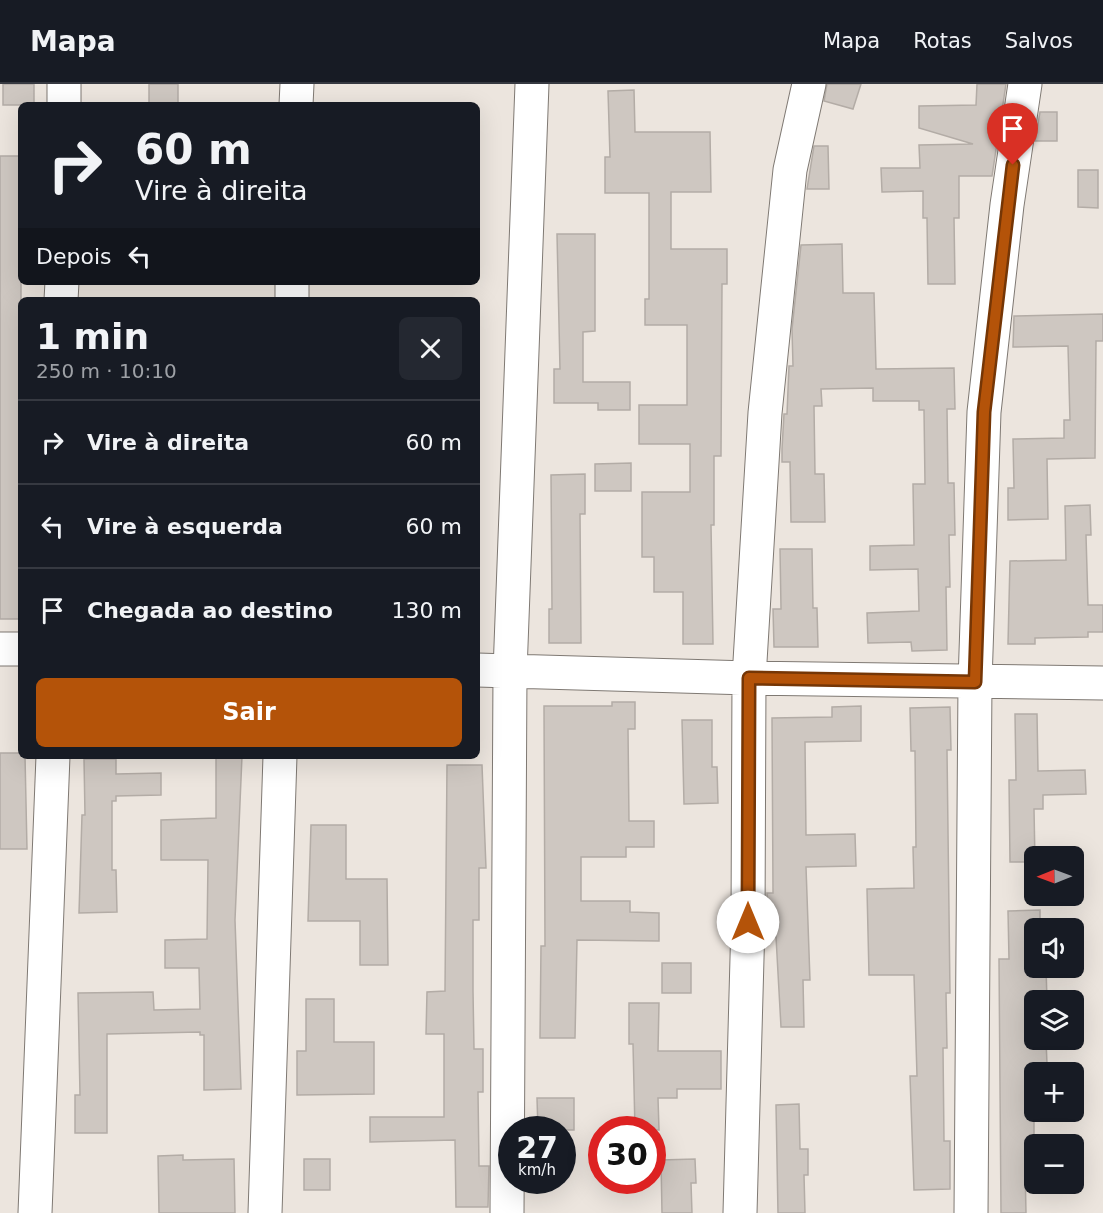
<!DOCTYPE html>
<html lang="pt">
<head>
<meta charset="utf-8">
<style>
	body { margin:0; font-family:"DejaVu Sans",sans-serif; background:#242831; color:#f1f3f6; height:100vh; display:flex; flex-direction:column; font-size:22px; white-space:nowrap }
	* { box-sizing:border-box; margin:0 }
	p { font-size:20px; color:#9ea1a6 }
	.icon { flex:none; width:33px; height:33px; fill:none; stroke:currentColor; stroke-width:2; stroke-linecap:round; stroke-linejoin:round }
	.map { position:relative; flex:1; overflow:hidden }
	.details { position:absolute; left:18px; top:213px; width:462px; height:462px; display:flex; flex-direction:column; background:#171b24; border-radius:9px; box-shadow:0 6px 24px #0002 }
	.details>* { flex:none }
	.guide { position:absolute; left:18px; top:18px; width:462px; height:183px; border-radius:9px; box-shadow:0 6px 24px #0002; background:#171b24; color:#f1f3f6; overflow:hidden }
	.needle { width:39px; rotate:269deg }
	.buttons { position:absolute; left:1024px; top:762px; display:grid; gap:12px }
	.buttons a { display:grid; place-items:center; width:60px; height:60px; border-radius:9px; background:#171b24; box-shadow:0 6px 24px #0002; font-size:30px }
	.speed { position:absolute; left:498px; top:1032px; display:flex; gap:12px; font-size:30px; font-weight:700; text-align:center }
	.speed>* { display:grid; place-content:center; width:78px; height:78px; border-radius:50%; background:#171b24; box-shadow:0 6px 24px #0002; line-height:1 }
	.speed small { font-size:15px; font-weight:400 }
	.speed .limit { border:9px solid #d22; background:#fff; color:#111 }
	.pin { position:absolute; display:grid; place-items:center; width:51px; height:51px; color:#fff; margin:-62px -26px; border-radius:50% 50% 50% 0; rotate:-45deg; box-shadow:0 0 6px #0007 }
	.pin .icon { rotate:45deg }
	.me { position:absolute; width:66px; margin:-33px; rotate:0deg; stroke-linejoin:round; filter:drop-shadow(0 0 4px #0008) }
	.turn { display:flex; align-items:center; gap:21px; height:126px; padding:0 18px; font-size:27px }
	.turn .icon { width:78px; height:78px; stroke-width:2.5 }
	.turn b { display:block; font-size:42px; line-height:51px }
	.then { display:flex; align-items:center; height:57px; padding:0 18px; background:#0003; gap:12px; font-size:22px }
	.round { display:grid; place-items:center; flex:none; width:63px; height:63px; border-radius:9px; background:#242831 }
	.summary { display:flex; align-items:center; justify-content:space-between; height:102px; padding:0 18px }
	h1 { font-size:36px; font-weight:700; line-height:45px }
	.primary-button { display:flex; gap:12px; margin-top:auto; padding:12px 18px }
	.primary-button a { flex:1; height:69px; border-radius:9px; background:#b45309; color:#fff; font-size:24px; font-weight:700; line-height:69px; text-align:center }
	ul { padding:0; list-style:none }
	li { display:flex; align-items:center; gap:18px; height:84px; padding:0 18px; border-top:2px solid #363941 }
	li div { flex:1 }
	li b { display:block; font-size:22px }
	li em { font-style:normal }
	header { display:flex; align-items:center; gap:36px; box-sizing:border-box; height:84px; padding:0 30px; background:#171b24; border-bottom:2px solid #363941 }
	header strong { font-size:28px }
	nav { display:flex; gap:33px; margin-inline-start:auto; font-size:21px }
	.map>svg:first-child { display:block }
</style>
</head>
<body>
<header>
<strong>Mapa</strong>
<nav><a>Mapa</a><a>Rotas</a><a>Salvos</a></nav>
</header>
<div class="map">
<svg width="1103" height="1129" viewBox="0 0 1103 1129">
	<rect width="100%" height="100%" fill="#ece5de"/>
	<!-- building -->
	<path fill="#cec7c1" stroke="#b3aca6" stroke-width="1.5" d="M 3,0 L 34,0 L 34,21 L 3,21 Z
		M 149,0 L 178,0 L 178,21 L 149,21 Z
		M 827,0 L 861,0 L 853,25 L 824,17 Z
		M 977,0 L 1006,0 L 992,92 L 959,92 L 959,134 L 954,134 L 955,200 L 928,200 L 927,134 L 923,134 L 923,107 L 882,108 L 881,84 L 920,84 L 919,61 L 973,60 L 919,44 L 919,22 L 976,21 Z
		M 634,6 L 635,48 L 710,48 L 711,108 L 671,108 L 671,165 L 727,165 L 727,200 L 722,200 L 721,372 L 714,372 L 714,441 L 711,441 L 713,560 L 683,560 L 683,508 L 654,508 L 654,473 L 642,473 L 642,408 L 690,408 L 690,360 L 639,360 L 639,321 L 687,321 L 687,241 L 645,241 L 645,215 L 649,215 L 649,109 L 605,109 L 605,73 L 610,73 L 608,7 Z
		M 1040,28 L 1057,28 L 1057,57 L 1035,57 Z
		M 814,62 L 828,62 L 829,105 L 807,105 Z
		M 0,72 L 21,72 L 21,535 L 0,535 Z
		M 1078,86 L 1098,86 L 1098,124 L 1078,123 Z
		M 557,150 L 595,150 L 595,247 L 583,248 L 583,298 L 630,298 L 630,326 L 598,326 L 598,319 L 554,319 L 554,285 L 560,285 Z
		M 842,160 L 843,209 L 874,209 L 876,285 L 954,284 L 955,325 L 947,325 L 948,399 L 954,399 L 955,451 L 949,451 L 950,503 L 946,503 L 947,566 L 912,567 L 911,558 L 868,559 L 867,529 L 919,527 L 918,485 L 870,486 L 870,462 L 914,461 L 913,400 L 925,400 L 924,326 L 919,326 L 919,317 L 873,317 L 873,304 L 821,305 L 822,322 L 814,322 L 815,390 L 824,390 L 825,438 L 791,438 L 790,378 L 782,378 L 782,365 L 784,330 L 787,330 L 789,282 L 793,282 L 792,245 L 801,161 Z
		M 1103,230 L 1103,257 L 1096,257 L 1095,374 L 1047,375 L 1048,435 L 1008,436 L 1008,404 L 1014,404 L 1013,355 L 1064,354 L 1064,336 L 1070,336 L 1068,262 L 1013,263 L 1014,232 Z
		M 631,379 L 631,407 L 595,407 L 595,380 Z
		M 585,390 L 585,430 L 580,430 L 581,559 L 549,559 L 549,525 L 552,525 L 551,391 Z
		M 1090,421 L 1091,451 L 1086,451 L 1088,521 L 1103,521 L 1103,548 L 1088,548 L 1088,553 L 1035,554 L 1035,560 L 1008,560 L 1010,477 L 1066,476 L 1065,422 Z
		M 780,465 L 812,465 L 813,524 L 817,524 L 818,563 L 774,563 L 773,525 L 781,525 Z
		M 612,618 L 635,618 L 635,645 L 628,645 L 629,737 L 654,737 L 654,763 L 626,763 L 626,773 L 581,773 L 581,817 L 630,817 L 630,828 L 659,829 L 659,857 L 577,856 L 575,954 L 540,954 L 541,862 L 545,862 L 544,622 L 612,622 Z
		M 861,622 L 861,657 L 805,658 L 806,751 L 855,750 L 856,782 L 806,783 L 810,896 L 803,896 L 804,943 L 781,943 L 776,853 L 768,853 L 767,809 L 773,809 L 772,634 L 832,633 L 832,623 Z
		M 950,623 L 951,666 L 947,666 L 950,909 L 946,909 L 947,964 L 943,964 L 944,1057 L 950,1057 L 950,1105 L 914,1106 L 910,992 L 917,992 L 914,891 L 869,891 L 867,805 L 914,804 L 913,763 L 916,763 L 915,667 L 911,667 L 910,624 Z
		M 1015,630 L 1037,630 L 1038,687 L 1085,686 L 1086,710 L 1043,711 L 1043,725 L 1034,725 L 1035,778 L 1010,778 L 1009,696 L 1016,696 Z
		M 682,636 L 712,636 L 712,683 L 717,683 L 718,719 L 684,720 Z
		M 0,669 L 21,669 L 21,672 L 25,672 L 27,765 L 0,765 Z
		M 216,672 L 242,672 L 235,836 L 241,1005 L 204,1006 L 204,951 L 200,951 L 200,948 L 107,950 L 107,1049 L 75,1049 L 75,1011 L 80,1011 L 78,909 L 153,908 L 154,926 L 200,925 L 199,884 L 165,884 L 165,856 L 207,855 L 208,776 L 161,776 L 161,736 L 216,734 Z
		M 84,675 L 116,675 L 116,690 L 161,689 L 161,711 L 116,712 L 116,717 L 112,717 L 112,786 L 116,786 L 117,828 L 79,829 L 82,731 L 85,731 Z
		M 447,681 L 482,681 L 486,784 L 479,784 L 479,836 L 473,836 L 473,907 L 474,965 L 483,965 L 483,1008 L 478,1008 L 479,1082 L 489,1082 L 488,1123 L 456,1123 L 455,1056 L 370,1058 L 370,1033 L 444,1033 L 444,950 L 426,950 L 427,908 L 445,907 Z
		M 311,741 L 346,741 L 346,795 L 387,795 L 388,881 L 360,881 L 360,837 L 308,837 Z
		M 1040,826 L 1040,844 L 1035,844 L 1035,884 L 1046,884 L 1047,916 L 1035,916 L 1035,956 L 1046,956 L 1047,980 L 1034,980 L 1034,1080 L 1025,1080 L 1026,1129 L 1001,1129 L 999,875 L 1009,875 L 1008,827 Z
		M 662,879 L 691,879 L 691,909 L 662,909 Z
		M 306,915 L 334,915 L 334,958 L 374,958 L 374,1010 L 297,1011 L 297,967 L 306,967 Z
		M 629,919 L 659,919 L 658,967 L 721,967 L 721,1005 L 677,1005 L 677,1014 L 658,1014 L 659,1046 L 635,1046 L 633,960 L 629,960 Z
		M 537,1014 L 574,1014 L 574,1046 L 538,1046 Z
		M 799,1020 L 800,1065 L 808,1065 L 808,1091 L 804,1091 L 805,1129 L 778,1129 L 776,1021 Z
		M 183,1071 L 183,1076 L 234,1075 L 235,1129 L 159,1129 L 158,1072 Z
		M 304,1075 L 330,1075 L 330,1106 L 304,1106 Z
		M 695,1075 L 696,1099 L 691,1099 L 692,1129 L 662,1129 L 661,1076 Z"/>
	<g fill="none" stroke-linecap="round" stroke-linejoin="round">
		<!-- minor casing -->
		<g stroke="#7f7973" stroke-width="35">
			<path id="minor" d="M 64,21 L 64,0
				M 296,21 L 297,0
				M 61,216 L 62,198
				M 292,216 L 292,198
				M 0,565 L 21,565
				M 477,586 L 749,594 L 1103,599
				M 35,1129 L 53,672
				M 265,1129 L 280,672
				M 507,1129 L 510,588 L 532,0
				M 740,1129 L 748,838 L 749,594 L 765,329 L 790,86 L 809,0
				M 971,1129 L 975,598 L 984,328 L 1007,121 L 1025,0"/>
		</g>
		<!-- minor -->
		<use href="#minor" stroke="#fff" stroke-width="33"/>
	</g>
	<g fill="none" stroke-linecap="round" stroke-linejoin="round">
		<!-- route casing -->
		<g stroke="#753606" stroke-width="15">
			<path id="route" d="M 748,838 L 749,594 L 975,598 L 984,328 L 1013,81"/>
		</g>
		<!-- route -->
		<use href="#route" stroke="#b45309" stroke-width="10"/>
	</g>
</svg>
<div class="buttons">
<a><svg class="needle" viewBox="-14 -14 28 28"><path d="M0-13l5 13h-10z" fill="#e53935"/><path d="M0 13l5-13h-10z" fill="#9ea1a6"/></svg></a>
<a><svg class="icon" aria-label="sound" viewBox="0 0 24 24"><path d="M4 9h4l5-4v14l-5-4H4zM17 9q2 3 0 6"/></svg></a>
<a><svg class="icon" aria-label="layers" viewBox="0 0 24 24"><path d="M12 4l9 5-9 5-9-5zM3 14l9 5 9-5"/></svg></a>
<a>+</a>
<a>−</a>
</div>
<div class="speed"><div>27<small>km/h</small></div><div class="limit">30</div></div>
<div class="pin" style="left:1013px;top:81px;background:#d93025"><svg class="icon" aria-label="arrive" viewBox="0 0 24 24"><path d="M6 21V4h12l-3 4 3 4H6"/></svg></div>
<svg class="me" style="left:748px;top:838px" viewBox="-20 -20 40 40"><circle r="19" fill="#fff"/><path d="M0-13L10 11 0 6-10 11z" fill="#b45309"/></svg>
<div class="guide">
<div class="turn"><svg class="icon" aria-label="right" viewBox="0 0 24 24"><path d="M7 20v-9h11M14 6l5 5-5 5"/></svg><div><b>60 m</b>Vire à direita</div></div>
<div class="then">Depois<svg class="icon" aria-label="left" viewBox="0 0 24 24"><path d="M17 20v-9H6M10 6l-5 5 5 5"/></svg></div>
</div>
<section class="details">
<div class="summary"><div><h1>1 min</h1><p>250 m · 10:10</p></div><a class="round"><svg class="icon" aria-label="close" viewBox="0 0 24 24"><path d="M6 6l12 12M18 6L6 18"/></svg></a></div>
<ul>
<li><svg class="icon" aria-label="right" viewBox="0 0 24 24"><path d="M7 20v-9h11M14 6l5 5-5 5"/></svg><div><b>Vire à direita</b></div><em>60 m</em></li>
<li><svg class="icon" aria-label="left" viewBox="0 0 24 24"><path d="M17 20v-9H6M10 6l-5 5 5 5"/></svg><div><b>Vire à esquerda</b></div><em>60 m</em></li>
<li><svg class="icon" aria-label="arrive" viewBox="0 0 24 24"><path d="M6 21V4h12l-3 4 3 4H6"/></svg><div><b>Chegada ao destino</b></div><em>130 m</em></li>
</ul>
<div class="primary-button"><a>Sair</a></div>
</section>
</div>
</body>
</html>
